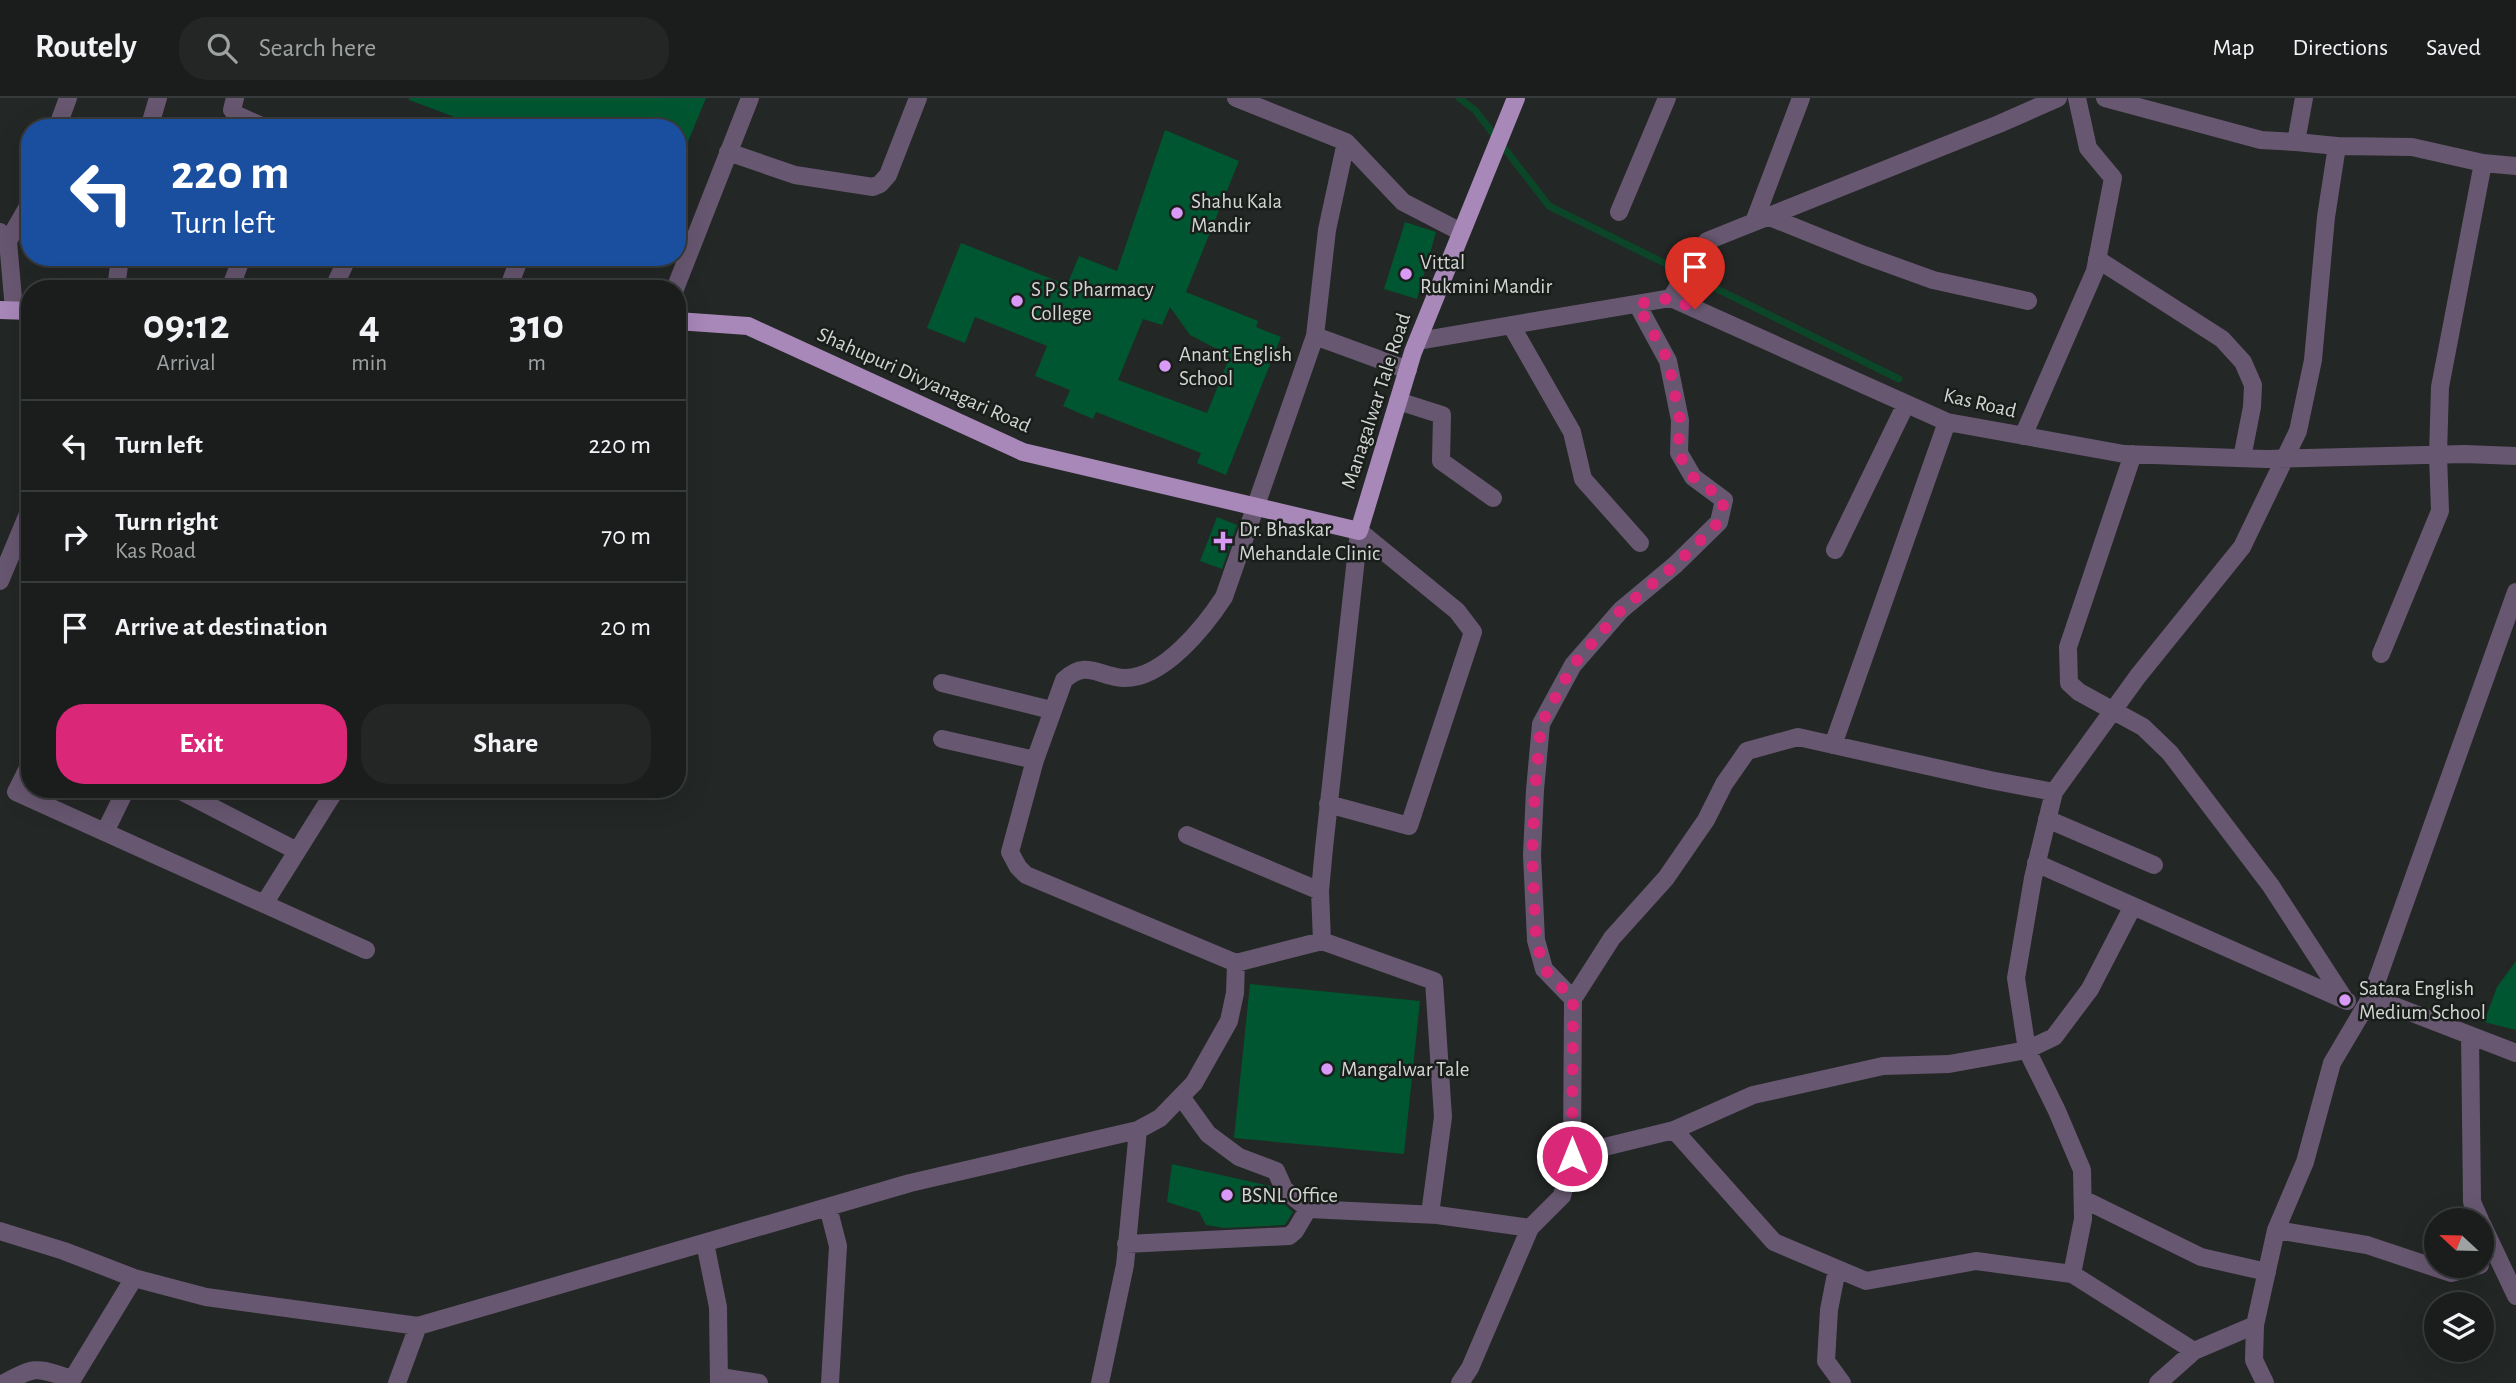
<!DOCTYPE html>
<html lang="en">
<head>
<meta charset="utf-8">
<style>
	body { margin:0; font-family:"Alegreya Sans",sans-serif; background:#232625; color:#f1f3f6; height:100vh; display:flex; flex-direction:column; font-size:26px; white-space:nowrap }
	* { box-sizing:border-box; margin:0 }
	p { font-size:23px; color:#9fa2a3 }
	.icon { flex:none; width:38px; height:38px; fill:none; stroke:currentColor; stroke-width:2; stroke-linecap:round; stroke-linejoin:round }
	.map { position:relative; flex:1; overflow:hidden }
	.sheet { position:absolute; left:21px; top:182px; width:665px; height:518px; display:flex; flex-direction:column; background:#1a1d1c; border-radius:28px; box-shadow:0 7px 28px #0002,0 0 0 2px #383b3b }
	.sheet>* { flex:none }
	.hud { position:absolute; left:21px; top:21px; width:665px; height:147px; border-radius:28px; box-shadow:0 7px 28px #0002,0 0 0 2px #383b3b; background:#1a4fa0; color:#fff; overflow:hidden }
	.needle { width:46px; rotate:292deg }
	.fabs { position:absolute; left:2424px; top:1110px; display:grid; gap:14px }
	.fabs a { display:grid; place-items:center; width:70px; height:70px; border-radius:50%; background:#1a1d1c; box-shadow:0 7px 28px #0002,0 0 0 2px #383b3b; font-size:35px }
	.pin { position:absolute; display:grid; place-items:center; width:60px; height:60px; color:#fff; margin:-72px -30px; border-radius:50% 50% 50% 0; rotate:-45deg; box-shadow:0 0 7px #0007 }
	.pin .icon { rotate:45deg }
	.me { position:absolute; width:77px; margin:-38px; rotate:0deg; stroke-linejoin:round; filter:drop-shadow(0 0 5px #0008) }
	.turn { display:flex; align-items:center; gap:24px; height:147px; padding:0 35px; font-size:32px }
	.turn .icon { width:91px; height:91px; stroke-width:2.5 }
	.turn b { display:block; font-size:49px; line-height:60px }
	.eta { display:flex; justify-content:space-evenly; align-items:center; height:119px; text-align:center }
	.eta b { font-size:42px; font-weight:700; line-height:49px }
	.action { display:flex; gap:14px; margin-top:auto; padding:14px 35px }
	.action a { flex:1; height:80px; border-radius:28px; background:#db2777; color:#fff; font-size:28px; font-weight:700; line-height:80px; text-align:center }
	.action a+a { background:#232625; color:#f1f3f6 }
	ul { padding:0; list-style:none }
	li { display:flex; align-items:center; gap:21px; height:91px; padding:0 35px; border-top:2px solid #383b3b }
	li div { flex:1 }
	li b { display:block; font-size:26px }
	li em { font-style:normal }
	header { display:flex; align-items:center; gap:42px; box-sizing:border-box; height:98px; padding:0 35px; background:#1a1d1c; border-bottom:2px solid #383b3b }
	header strong { font-size:33px }
	nav { display:flex; gap:38px; margin-inline-start:auto; font-size:24px }
	.search { width:490px; height:63px; background:#232625; display:flex; align-items:center; gap:18px; box-sizing:border-box; padding:0 24px; border-radius:28px; color:#9fa2a3; font-size:26px }
	.map>svg:first-child { display:block }
</style>
</head>
<body>
<header>
<strong>Routely</strong>
<div class="search"><svg class="icon" aria-label="search" viewBox="0 0 24 24"><circle cx="10" cy="10" r="6"/><path d="M15 15l6 6"/></svg>Search here</div>
<nav><a>Map</a><a>Directions</a><a>Saved</a></nav>
</header>
<div class="map">
<svg width="2516" height="1285" viewBox="0 0 2516 1285">
	<rect width="100%" height="100%" fill="#232725"/>
	<g fill="none" stroke-linecap="round" stroke-linejoin="round">
		<!-- stream -->
		<path stroke="#0c4629" stroke-width="7" d="M 1459,0 L 1475,12 L 1549,108 L 1899,281"/>
	</g>
	<!-- building -->
	<path fill="#005630" fill-rule="evenodd" d="M 409,0 L 706,0 L 678,68 L 677,30 L 484,30 L 409,2 Z
		M 1165,32 L 1239,63 L 1186,194 L 1258,223 L 1256,229 L 1281,239 L 1226,377 L 1197,365 L 1201,355 L 1096,314 L 1093,321 L 1063,308 L 1070,292 L 1035,278 L 1047,248 L 975,219 L 965,245 L 927,230 L 961,145 L 1067,187 L 1079,158 L 1117,173 ZM 1170,209 L 1190,237 L 1230,258 L 1207,315 L 1118,282 L 1143,221 L 1162,227 Z
		M 1405,124 L 1436,134 L 1417,201 L 1384,191 Z
		M 1217,419 L 1237,427 L 1222,471 L 1200,463 Z
		M 2516,863 L 2516,932 L 2484,924 L 2497,889 Z
		M 1250,886 L 1420,903 L 1404,1056 L 1234,1040 Z
		M 1172,1066 L 1270,1088 L 1276,1099 L 1293,1114 L 1285,1127 L 1224,1130 L 1206,1127 L 1199,1114 L 1167,1104 Z"/>
	<g fill="none" stroke-linecap="round" stroke-linejoin="round">
		<!-- minor -->
		<path stroke="#675770" stroke-width="18" d="M 235,0 L 232,12 L 237,17 L 266,30
			M 1236,0 L 1346,44 L 1403,104 L 1461,134
			M 2105,0 L 2261,42 L 2296,44 L 2304,0
			M 57,30 L 68,0
			M 149,30 L 158,0
			M 2337,48 L 2412,49 L 2483,65 L 2516,68
			M 728,54 L 795,77 L 873,89 L 880,86 L 888,77 L 918,0
			M 1619,114 L 1667,0
			M 1767,118 L 1864,157 L 1933,182 L 2028,203
			M 1754,124 L 1801,0
			M 0,134 L 8,143 L 14,212
			M 8,143 L 30,105
			M 2097,161 L 2222,241 L 2243,264 L 2253,287 L 2252,309 L 2242,360
			M 116,191 L 120,159
			M 230,191 L 242,159
			M 333,191 L 348,159
			M 508,191 L 520,159
			M 675,191 L 750,0
			M 1671,200 L 1707,143 L 1999,26 L 2058,0
			M 1511,227 L 1572,334 L 1583,381 L 1640,445
			M 1315,238 L 1408,272
			M 1418,243 L 1671,200 L 1947,324 L 2124,356 L 2266,361 L 2465,356 L 2516,358
			M 1398,303 L 1442,317 L 1441,363 L 1493,400
			M 2023,338 L 2095,173 L 2113,80 L 2088,50 L 2077,0
			M 2133,356 L 2068,549 L 2069,585 L 2079,594 L 2143,629 L 2170,655 L 2271,788 L 2345,902
			M 1835,452 L 1906,306
			M 0,483 L 30,411
			M 2381,556 L 2440,413 L 2438,357 L 2440,289 L 2483,65
			M 942,585 L 1051,612
			M 942,641 L 1035,662
			M 1833,647 L 1947,324
			M 30,666 L 16,694 L 366,852
			M 177,691 L 297,753
			M 1328,706 L 1409,728 L 1473,534 L 1457,513 L 1359,433
			M 2047,721 L 2154,767
			M 105,734 L 126,691
			M 1187,737 L 1320,793
			M 2036,765 L 2347,903
			M 264,806 L 336,691
			M 2133,808 L 2090,891 L 2054,939 L 2027,952 L 1949,966 L 1883,968 L 1753,997 L 1674,1032 L 1774,1144 L 1866,1183 L 1976,1163 L 2072,1176 L 2083,1121 L 2082,1072 L 2057,1013 L 2027,952 L 2016,880 L 2033,780 L 2054,694 L 2138,578 L 2242,449 L 2298,333 L 2313,262 L 2326,119 L 2337,48 L 2296,44
			M 1322,843 L 1320,793 L 1324,750 L 1359,433
			M 1236,865 L 1026,777 L 1018,769 L 1010,754 L 1035,662 L 1064,582 C 1087,560 1100,580 1125,580 C 1164,580 1205,528 1224,499 L 1315,238 L 1327,132 L 1346,44
			M 2371,899 L 2516,955
			M 1573,901 L 1544,871 L 1536,842 L 1532,757 L 1535,692 L 1541,626 L 1573,567 L 1621,512 L 1675,467 L 1719,424 L 1724,402 L 1693,379 L 1679,355 L 1680,322 L 1668,263 L 1637,206
			M 2470,938 L 2472,1104 L 2480,1122
			M 1182,1000 L 1208,1036 L 1239,1059 L 1276,1073 L 1284,1091 L 1308,1111 L 1438,1117
			M 1572,1057 L 1674,1032
			M 2083,1101 L 2201,1159 L 2267,1174
			M 828,1109 L 838,1148 L 830,1285
			M 2482,1126 L 2516,1198
			M 1530,1130 L 1562,1098 L 1572,1057 L 1573,901 L 1612,840 L 1666,780 L 1706,722 L 1724,686 L 1747,653 L 1798,639 L 1990,682 L 2054,694
			M 2276,1132 L 2367,1147 L 2451,1175 L 2480,1167
			M 0,1133 L 64,1153 L 134,1180 L 206,1199 L 418,1228 L 910,1085 L 1138,1032 L 1160,1020 L 1194,985 L 1229,923 L 1235,895 L 1236,865 L 1322,843 L 1434,883 L 1443,1019 L 1430,1116 L 1530,1130 L 1470,1270 L 1460,1285
			M 705,1145 L 718,1209 L 719,1285
			M 1126,1146 L 1289,1138 L 1295,1133 L 1308,1111
			M 1837,1171 L 1829,1212 L 1826,1263 L 1842,1285
			M 2072,1176 L 2194,1253
			M 2255,1227 L 2254,1262 L 2265,1285
			M 720,1279 L 759,1285
			M 4,1285 C 38,1267 36,1270 72,1281
			M 70,1285 L 134,1180
			M 397,1285 L 418,1228
			M 1100,1285 L 1125,1167 L 1138,1032
			M 2158,1285 L 2194,1253 L 2255,1227 L 2276,1132 L 2305,1064 L 2332,965 L 2371,899 L 2516,494"/>
		<!-- major -->
		<path stroke="#a887b9" stroke-width="18" d="M 0,212 L 30,213
			M 677,223 L 748,228 L 1023,354 L 1359,433 L 1413,254 L 1516,0"/>
	</g>
	<g fill="none" stroke-linecap="round" stroke-linejoin="round">
		<!-- route -->
		<path stroke="#db2777" stroke-width="12" stroke-dasharray="0 21.6" d="M 1572,1058 L 1573,901 L 1544,871 L 1536,842 L 1532,757 L 1535,692 L 1541,626 L 1573,567 L 1621,512 L 1675,467 L 1719,424 L 1724,402 L 1693,379 L 1678,355 L 1680,322 L 1668,262 L 1637,206 L 1671,200 L 1695,211"/>
	</g>
	<!-- markers -->
	<g fill="#d99af7" stroke="#1a1e1b" stroke-width="2.5">
		<circle cx="1177" cy="115" r="7"/>
		<circle cx="1406" cy="176" r="7"/>
		<circle cx="1017" cy="203" r="7"/>
		<circle cx="1165" cy="268" r="7"/>
		<path d="M1219.5 432.5h7v7h7v7h-7v7h-7v-7h-7v-7h7z"/>
		<circle cx="2345" cy="902" r="7"/>
		<circle cx="1327" cy="971" r="7"/>
		<circle cx="1227" cy="1097" r="7"/>
	</g>
	<g text-anchor="middle" dominant-baseline="central" stroke-width="5" stroke-linejoin="round" paint-order="stroke">
		<!-- poi labels -->
		<g font-size="21" fill="#d3d5d4" stroke="#1a1e1b" text-anchor="start">
			<text x="1191" y="103">Shahu Kala<tspan x="1191" dy="24">Mandir</tspan></text>
			<text x="1420" y="164">Vittal<tspan x="1420" dy="24">Rukmini Mandir</tspan></text>
			<text x="1031" y="191">S P S Pharmacy<tspan x="1031" dy="24">College</tspan></text>
			<text x="1179" y="256">Anant English<tspan x="1179" dy="24">School</tspan></text>
			<text x="1239" y="431">Dr. Bhaskar<tspan x="1239" dy="24">Mehandale Clinic</tspan></text>
			<text x="2359" y="890">Satara English<tspan x="2359" dy="24">Medium School</tspan></text>
			<text x="1341" y="971">Mangalwar Tale</text>
			<text x="1241" y="1097">BSNL Office</text>
		</g>
		<!-- street labels -->
		<g font-size="21" fill="#d3d5d4" stroke="#1a1e1b">
			<text transform="translate(924 282) rotate(24)">Shahupuri Divyanagari Road</text>
			<text transform="translate(1376 303) rotate(-72)">Managalwar Tale Road</text>
			<text transform="translate(1980 305) rotate(13)">Kas Road</text>
		</g>
	</g>
</svg>
<div class="fabs">
<a><svg class="needle" viewBox="-14 -14 28 28"><path d="M0-13l5 13h-10z" fill="#e53935"/><path d="M0 13l5-13h-10z" fill="#9fa2a3"/></svg></a>
<a><svg class="icon" aria-label="layers" viewBox="0 0 24 24"><path d="M12 4l9 5-9 5-9-5zM3 14l9 5 9-5"/></svg></a>
</div>
<div class="pin" style="left:1695px;top:211px;background:#d93025"><svg class="icon" aria-label="arrive" viewBox="0 0 24 24"><path d="M6 21V4h12l-3 4 3 4H6"/></svg></div>
<svg class="me" style="left:1572px;top:1058px" viewBox="-20 -20 40 40"><circle r="17" fill="#db2777" stroke="#fff" stroke-width="3"/><path d="M0-11L8 9 0 5-8 9z" fill="#fff"/></svg>
<div class="hud">
<div class="turn"><svg class="icon" aria-label="left" viewBox="0 0 24 24"><path d="M17 20v-9H6M10 6l-5 5 5 5"/></svg><div><b>220 m</b>Turn left</div></div>
</div>
<section class="sheet">
<div class="eta">
<div><b>09:12</b><p>Arrival</p></div>
<div><b>4</b><p>min</p></div>
<div><b>310</b><p>m</p></div>
</div>
<ul>
<li><svg class="icon" aria-label="left" viewBox="0 0 24 24"><path d="M17 20v-9H6M10 6l-5 5 5 5"/></svg><div><b>Turn left</b></div><em>220 m</em></li>
<li><svg class="icon" aria-label="right" viewBox="0 0 24 24"><path d="M7 20v-9h11M14 6l5 5-5 5"/></svg><div><b>Turn right</b><p>Kas Road</p></div><em>70 m</em></li>
<li><svg class="icon" aria-label="arrive" viewBox="0 0 24 24"><path d="M6 21V4h12l-3 4 3 4H6"/></svg><div><b>Arrive at destination</b></div><em>20 m</em></li>
</ul>
<div class="action"><a>Exit</a><a>Share</a></div>
</section>
</div>
</body>
</html>
